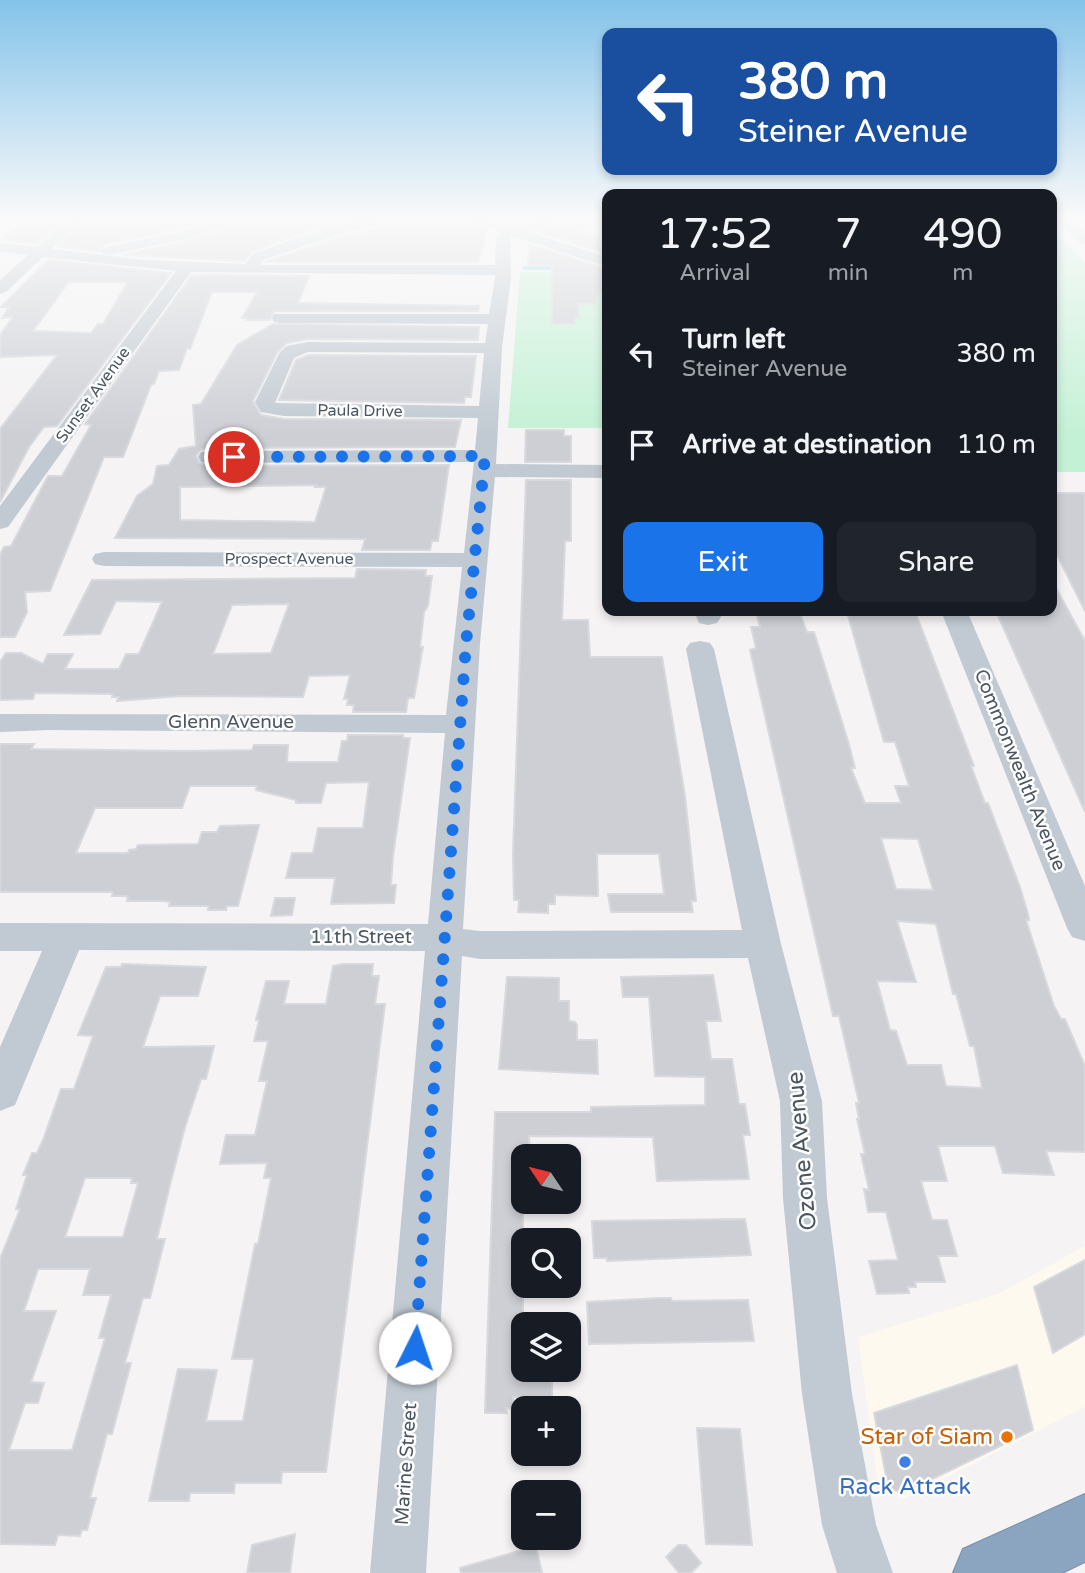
<!DOCTYPE html>
<html lang="en">
<head>
<meta charset="utf-8">
<style>
	body { margin:0; font-family:"Varela Round",sans-serif; background:#20242c; color:#f1f3f6; height:100vh; display:flex; flex-direction:column; font-size:26px; white-space:nowrap }
	* { box-sizing:border-box; margin:0 }
	p { font-size:23px; color:#9ea1a6 }
	.icon { flex:none; width:38px; height:38px; fill:none; stroke:currentColor; stroke-width:2; stroke-linecap:round; stroke-linejoin:round }
	.map { position:relative; flex:1; overflow:hidden }
	.details { position:absolute; left:602px; top:189px; width:455px; height:427px; display:flex; flex-direction:column; background:#171b24; border-radius:14px; box-shadow:0 4px 10px #0003 }
	.details>* { flex:none }
	.hud { position:absolute; left:602px; top:28px; width:455px; height:147px; border-radius:14px; box-shadow:0 4px 10px #0003; background:#1a4fa0; color:#fff; overflow:hidden }
	.needle { width:46px; rotate:305deg }
	.fabs { position:absolute; left:511px; top:1144px; display:grid; gap:14px }
	.fabs a { display:grid; place-items:center; width:70px; height:70px; border-radius:14px; background:#171b24; box-shadow:0 4px 10px #0003; font-size:35px }
	.pin { position:absolute; display:grid; place-items:center; width:60px; height:60px; color:#fff; margin:-30px; border:4px solid #fff; border-radius:50%; box-shadow:0 2px 7px #0007 }
	.me { position:absolute; width:77px; margin:-38px; rotate:4deg; stroke-linejoin:round; filter:drop-shadow(0 0 5px #0008) }
	.turn { display:flex; align-items:center; gap:24px; height:147px; padding:0 21px; font-size:32px }
	.turn .icon { width:91px; height:91px; stroke-width:2.5 }
	.turn b { display:block; font-size:49px; line-height:60px }
	.eta { display:flex; justify-content:space-evenly; align-items:center; height:119px; text-align:center }
	.eta b { font-size:42px; font-weight:600; line-height:49px }
	.cta { display:flex; gap:14px; margin-top:auto; padding:14px 21px }
	.cta a { flex:1; height:80px; border-radius:14px; background:#1a73e8; color:#fff; font-size:28px; font-weight:600; line-height:80px; text-align:center }
	.cta a+a { background:#20242c; color:#f1f3f6 }
	ul { padding:0; list-style:none }
	li { display:flex; align-items:center; gap:21px; height:91px; padding:0 21px }
	li div { flex:1 }
	li b { display:block; font-size:26px }
	li em { font-style:normal }
	.map>svg:first-child { display:block }
</style>
</head>
<body>
<div class="map">
<svg width="1085" height="1573" viewBox="0 0 1085 1573">
	<rect width="100%" height="100%" fill="#f5f3f3"/>
	<!-- commercial -->
	<path fill="#fdf9ef" d="M 1085,1246 L 1085,1407 L 902,1500 L 888,1491 L 877,1479 L 858,1337 L 998,1294 Z"/>
	<!-- green -->
	<path fill="#c3f1d5" d="M 1052,229 L 1085,263 L 1085,472 L 1052,472 Z
		M 520,272 L 607,272 L 607,428 L 508,428 Z"/>
	<g fill="none" stroke-linecap="round" stroke-linejoin="round">
		<!-- stream -->
		<path stroke="#90daee" stroke-width="3.5" d="M 524,268 L 561,268"/>
	</g>
	<!-- building -->
	<path fill="#cdcfd5" stroke="#d7d9de" stroke-width="2" fill-rule="evenodd" d="M 35,215 L 68,215 L 37,244 L 1,239 Z
		M 88,215 L 224,215 L 174,230 L 106,244 L 98,252 L 58,246 Z
		M 254,215 L 365,215 L 325,225 L 252,252 L 244,261 L 122,255 L 184,242 L 252,218 Z
		M 404,215 L 454,215 L 458,221 L 487,230 L 478,262 L 265,262 L 341,237 L 400,222 Z
		M 574,215 L 607,215 L 607,221 L 578,230 L 599,236 L 601,252 L 538,232 L 570,221 Z
		M 529,244 L 603,268 L 606,293 L 598,293 L 595,304 L 578,304 L 579,318 L 574,318 L 575,324 L 552,324 L 552,265 L 528,265 Z
		M 48,260 L 171,273 L 57,426 L 44,427 L 29,447 L 0,502 L 0,429 L 57,355 L 0,357 L 0,335 L 13,317 L 2,318 L 9,307 L 1,307 ZM 69,282 L 128,282 L 103,324 L 98,324 L 91,333 L 33,331 Z
		M 192,275 L 309,276 L 298,303 L 479,306 L 478,311 L 274,311 L 270,320 L 247,320 L 248,318 L 242,318 L 257,292 L 212,292 L 190,349 L 187,348 L 179,370 L 159,371 L 154,384 L 151,385 L 123,457 L 104,457 L 50,591 L 25,592 L 27,612 L 15,637 L 0,637 L 0,555 L 4,547 L 11,546 L 48,476 L 62,476 L 91,425 L 85,424 Z
		M 273,324 L 479,327 L 478,340 L 308,339 L 287,343 L 278,351 L 253,401 L 261,415 L 284,419 L 461,420 L 455,447 L 209,448 L 201,449 L 196,456 L 199,463 L 209,466 L 449,465 L 438,541 L 432,541 L 430,550 L 362,550 L 365,539 L 115,538 L 137,496 L 153,484 L 157,466 L 169,465 L 179,449 L 196,446 L 193,405 L 201,404 L 237,345 ZM 316,485 L 315,487 L 326,487 L 315,522 L 180,520 L 180,487 Z
		M 309,355 L 476,356 L 471,397 L 465,397 L 464,403 L 279,400 L 296,360 Z
		M 526,430 L 564,430 L 564,436 L 571,436 L 571,462 L 525,462 Z
		M 526,480 L 571,480 L 571,541 L 565,541 L 562,620 L 588,620 L 590,657 L 662,657 L 685,796 L 696,901 L 691,901 L 693,912 L 611,912 L 608,894 L 664,894 L 659,854 L 597,854 L 598,896 L 555,895 L 555,904 L 548,904 L 548,913 L 518,912 L 519,900 L 514,900 L 513,855 Z
		M 1052,493 L 1085,493 L 1085,611 L 1052,545 Z
		M 357,569 L 426,570 L 425,576 L 432,576 L 428,606 L 424,612 L 420,647 L 423,647 L 414,698 L 408,698 L 406,712 L 353,712 L 354,705 L 347,705 L 348,699 L 344,699 L 350,675 L 309,676 L 303,697 L 180,696 L 117,701 L 119,697 L 112,697 L 113,694 L 35,693 L 33,699 L 0,700 L 0,662 L 6,653 L 21,653 L 43,664 L 48,654 L 73,654 L 65,669 L 119,669 L 126,654 L 139,654 L 162,602 L 116,601 L 100,634 L 64,635 L 92,580 L 355,578 ZM 289,604 L 271,653 L 213,654 L 232,605 Z
		M 1052,581 L 1085,641 L 1085,812 L 996,611 L 1052,611 Z
		M 756,611 L 799,611 L 807,632 L 814,632 L 848,741 L 855,768 L 851,768 L 865,803 L 901,803 L 895,786 L 909,786 L 895,742 L 884,742 L 847,612 L 915,611 L 974,766 L 971,766 L 985,803 L 988,803 L 1020,887 L 1028,914 L 1029,920 L 1026,920 L 1054,1006 L 1061,1019 L 1065,1019 L 1085,1066 L 1085,1152 L 1046,1151 L 1054,1175 L 1003,1173 L 995,1146 L 938,1146 L 947,1181 L 921,1181 L 932,1220 L 947,1220 L 957,1256 L 938,1256 L 945,1282 L 915,1282 L 916,1287 L 908,1287 L 909,1293 L 877,1294 L 869,1261 L 898,1260 L 886,1212 L 868,1212 L 864,1189 L 869,1190 L 861,1154 L 865,1154 L 857,1119 L 859,1119 L 856,1103 L 859,1103 L 839,1016 L 833,1016 L 750,650 L 756,648 L 751,627 L 760,627 ZM 881,838 L 918,839 L 933,890 L 896,889 ZM 897,921 L 936,924 L 953,994 L 956,994 L 970,1046 L 974,1046 L 982,1088 L 946,1086 L 941,1065 L 907,1065 L 896,1031 L 890,1030 L 877,981 L 916,982 Z
		M 348,735 L 403,735 L 403,738 L 410,738 L 393,856 L 391,885 L 396,885 L 394,903 L 331,904 L 335,878 L 286,878 L 292,853 L 313,853 L 318,828 L 363,828 L 369,782 L 326,783 L 321,803 L 296,803 L 296,800 L 256,790 L 257,786 L 190,786 L 182,808 L 95,808 L 76,853 L 128,853 L 129,850 L 136,849 L 138,845 L 198,844 L 202,832 L 217,832 L 220,826 L 259,825 L 238,906 L 227,906 L 226,910 L 208,910 L 209,906 L 169,906 L 170,902 L 164,901 L 127,901 L 128,896 L 112,896 L 113,892 L 0,892 L 0,744 L 34,744 L 31,749 L 185,751 L 252,750 L 254,745 L 288,745 L 287,762 L 338,762 L 342,741 L 347,741 Z
		M 275,898 L 295,898 L 292,915 L 271,916 Z
		M 122,964 L 206,967 L 198,996 L 160,996 L 143,1047 L 214,1046 L 206,1079 L 201,1079 L 185,1127 L 170,1185 L 157,1239 L 165,1239 L 150,1298 L 143,1298 L 125,1363 L 131,1363 L 112,1434 L 107,1434 L 90,1498 L 96,1498 L 87,1530 L 82,1530 L 80,1536 L 58,1535 L 55,1545 L 0,1544 L 0,1259 L 20,1209 L 16,1209 L 27,1175 L 23,1175 L 32,1153 L 37,1153 L 43,1140 L 61,1089 L 74,1089 L 93,1036 L 78,1035 L 106,967 L 121,967 ZM 85,1178 L 132,1178 L 131,1183 L 138,1183 L 123,1237 L 65,1237 ZM 38,1269 L 90,1269 L 83,1295 L 111,1295 L 99,1338 L 105,1338 L 72,1450 L 9,1450 L 25,1403 L 38,1403 L 44,1383 L 31,1382 L 56,1311 L 24,1311 Z
		M 343,964 L 373,964 L 372,976 L 379,976 L 375,1004 L 385,1004 L 326,1472 L 282,1472 L 281,1483 L 235,1483 L 234,1493 L 190,1493 L 189,1501 L 149,1501 L 178,1369 L 217,1370 L 206,1421 L 243,1421 L 254,1359 L 232,1359 L 255,1244 L 258,1244 L 271,1178 L 264,1178 L 267,1163 L 220,1164 L 226,1135 L 255,1135 L 267,1081 L 259,1081 L 268,1041 L 254,1041 L 259,1020 L 256,1020 L 266,981 L 289,981 L 284,1004 L 326,1004 L 333,966 Z
		M 713,975 L 721,1021 L 706,1021 L 711,1059 L 732,1059 L 739,1104 L 745,1104 L 750,1135 L 743,1135 L 749,1179 L 657,1181 L 653,1137 L 529,1136 L 530,1157 L 523,1157 L 523,1370 L 552,1370 L 552,1397 L 513,1397 L 514,1409 L 506,1408 L 507,1413 L 485,1413 L 495,1112 L 591,1112 L 591,1107 L 705,1105 L 705,1077 L 655,1076 L 649,997 L 623,997 L 621,977 Z
		M 507,977 L 559,978 L 559,1001 L 569,1001 L 569,1021 L 575,1022 L 577,1025 L 577,1040 L 597,1040 L 598,1074 L 499,1069 Z
		M 745,1219 L 751,1255 L 607,1261 L 607,1258 L 594,1258 L 592,1221 Z
		M 1085,1260 L 1085,1334 L 1053,1353 L 1034,1287 Z
		M 660,1298 L 671,1298 L 672,1301 L 748,1300 L 754,1341 L 589,1344 L 587,1302 Z
		M 1017,1365 L 1033,1430 L 902,1494 L 890,1488 L 887,1482 L 874,1413 Z
		M 697,1428 L 740,1429 L 752,1545 L 706,1544 Z
		M 295,1534 L 290,1573 L 247,1573 L 252,1545 Z
		M 678,1545 L 686,1545 L 701,1563 L 691,1573 L 679,1573 L 666,1557 Z
		M 536,1546 L 542,1573 L 461,1573 L 460,1568 Z"/>
	<g fill="none" stroke-linecap="round" stroke-linejoin="round">
		<!-- highway casing -->
		<g stroke="#7690ad" stroke-width="2">
			<path id="highway" d="M 1085,1494 L 1085,1562 L 1062,1573 L 953,1573 L 963,1549 Z"/>
		</g>
		<!-- minor -->
		<path fill="#c1cad2" fill-rule="evenodd" d="M 71,216 L 86,216 L 52,249 L 145,260 L 245,264 L 253,254 C 296,239 356,212 401,216 L 399,219 L 340,234 L 263,260 L 260,265 L 495,265 L 496,236 L 500,232 L 459,219 L 457,216 L 476,216 L 514,228 L 552,216 L 571,216 L 569,219 L 529,232 L 607,257 L 607,267 L 515,237 L 510,238 L 511,278 L 502,348 L 496,464 L 607,465 L 607,478 L 495,477 L 480,644 L 463,929 L 480,931 L 742,930 L 686,649 L 690,643 L 700,641 L 710,643 L 714,649 L 781,944 L 822,1101 L 827,1198 L 852,1394 L 876,1525 L 893,1573 L 837,1573 L 822,1525 L 802,1394 L 783,1198 L 780,1101 L 748,958 L 480,959 L 462,956 L 426,1573 L 370,1573 L 425,951 L 79,950 L 15,1105 L 0,1111 L 0,1047 L 42,951 L 0,951 L 0,923 L 428,924 L 445,733 L 49,730 L 0,732 L 0,714 L 446,715 L 462,567 L 104,566 L 95,564 L 92,559 L 95,554 L 104,552 L 464,553 L 474,462 L 209,463 L 201,462 L 198,457 L 201,452 L 209,451 L 475,450 L 478,418 L 284,416 L 261,412 L 255,402 L 280,352 L 287,346 L 308,342 L 485,343 L 488,324 L 280,323 L 274,322 L 272,318 L 274,314 L 489,314 L 495,278 L 495,275 L 191,272 L 8,527 L 0,529 L 0,506 L 176,271 L 43,257 L 6,292 L 0,294 L 0,280 L 28,255 L 0,251 L 0,243 L 37,247 ZM 308,352 L 484,353 L 479,406 L 275,403 L 294,358 Z
			M 231,216 L 251,216 L 183,240 L 107,255 L 100,251 L 107,247 L 175,233 Z
			M 1052,216 L 1067,216 L 1085,232 L 1085,244 L 1080,243 Z
			M 694,611 L 720,611 L 721,617 L 717,623 L 708,625 L 699,623 Z
			M 941,611 L 967,611 L 1085,886 L 1085,941 L 1072,937 L 1067,928 Z"/>
		<!-- highway -->
		<use href="#highway" fill="#8ba5c1" fill-rule="evenodd"/>
	</g>
	<!-- sky -->
	<linearGradient id="sky" x2="0" y2="1"><stop stop-color="#85c3ea"/><stop offset="0.5" stop-color="#fafafa"/><stop offset="1" stop-color="#fafafa" stop-opacity="0"/></linearGradient>
	<rect width="1085" height="436" fill="url(#sky)"/>
	<g fill="none" stroke-linecap="round" stroke-linejoin="round">
		<!-- route -->
		<path stroke="#1a73e8" stroke-width="12" stroke-dasharray="0 21.6" d="M 234,457 L 485,456 L 466,644 L 415,1348"/>
	</g>
	<!-- markers -->
	<circle fill="#e8710a" stroke="#fff" stroke-width="2.5" cx="1007" cy="1437" r="7"/>
	<circle fill="#3f7fe0" stroke="#fff" stroke-width="2.5" cx="905" cy="1462" r="7"/>
	<g text-anchor="middle" dominant-baseline="central" stroke-width="5" stroke-linejoin="round" paint-order="stroke">
		<!-- far-street labels -->
		<g font-size="16" fill="#4a5661" stroke="#fff">
			<text transform="translate(93 395) rotate(-54)">Sunset Avenue</text>
			<text transform="translate(360 411) rotate(1)">Paula Drive</text>
			<text x="289" y="559">Prospect Avenue</text>
		</g>
		<!-- street labels -->
		<g font-size="19" fill="#4a5661" stroke="#fff">
			<text x="231" y="722">Glenn Avenue</text>
			<text transform="translate(1020 770) rotate(68)">Commonwealth Avenue</text>
			<text x="361" y="937">11th Street</text>
			<text transform="translate(406 1464) rotate(-86)">Marine Street</text>
		</g>
		<!-- near-street labels -->
		<g font-size="23" fill="#4a5661" stroke="#fff">
			<text transform="translate(802 1151) rotate(-95)">Ozone Avenue</text>
		</g>
		<!-- near-food labels -->
		<g font-size="23" fill="#c56008" stroke="#fff" text-anchor="end">
			<text x="993" y="1437">Star of Siam</text>
		</g>
		<!-- near-shop labels -->
		<g font-size="23" fill="#366cbe" stroke="#fff">
			<text x="905" y="1487">Rack Attack</text>
		</g>
	</g>
</svg>
<div class="fabs">
<a><svg class="needle" viewBox="-14 -14 28 28"><path d="M0-13l5 13h-10z" fill="#e53935"/><path d="M0 13l5-13h-10z" fill="#9ea1a6"/></svg></a>
<a><svg class="icon" aria-label="search" viewBox="0 0 24 24"><circle cx="10" cy="10" r="6"/><path d="M15 15l6 6"/></svg></a>
<a><svg class="icon" aria-label="layers" viewBox="0 0 24 24"><path d="M12 4l9 5-9 5-9-5zM3 14l9 5 9-5"/></svg></a>
<a>+</a>
<a>−</a>
</div>
<div class="pin" style="left:234px;top:457px;background:#d93025"><svg class="icon" aria-label="arrive" viewBox="0 0 24 24"><path d="M6 21V4h12l-3 4 3 4H6"/></svg></div>
<svg class="me" style="left:415px;top:1348px" viewBox="-20 -20 40 40"><circle r="19" fill="#fff"/><path d="M0-13L10 11 0 6-10 11z" fill="#1a73e8"/></svg>
<div class="hud">
<div class="turn"><svg class="icon" aria-label="left" viewBox="0 0 24 24"><path d="M17 20v-9H6M10 6l-5 5 5 5"/></svg><div><b>380 m</b>Steiner Avenue</div></div>
</div>
<section class="details">
<div class="eta">
<div><b>17:52</b><p>Arrival</p></div>
<div><b>7</b><p>min</p></div>
<div><b>490</b><p>m</p></div>
</div>
<ul>
<li><svg class="icon" aria-label="left" viewBox="0 0 24 24"><path d="M17 20v-9H6M10 6l-5 5 5 5"/></svg><div><b>Turn left</b><p>Steiner Avenue</p></div><em>380 m</em></li>
<li><svg class="icon" aria-label="arrive" viewBox="0 0 24 24"><path d="M6 21V4h12l-3 4 3 4H6"/></svg><div><b>Arrive at destination</b></div><em>110 m</em></li>
</ul>
<div class="cta"><a>Exit</a><a>Share</a></div>
</section>
</div>
</body>
</html>
